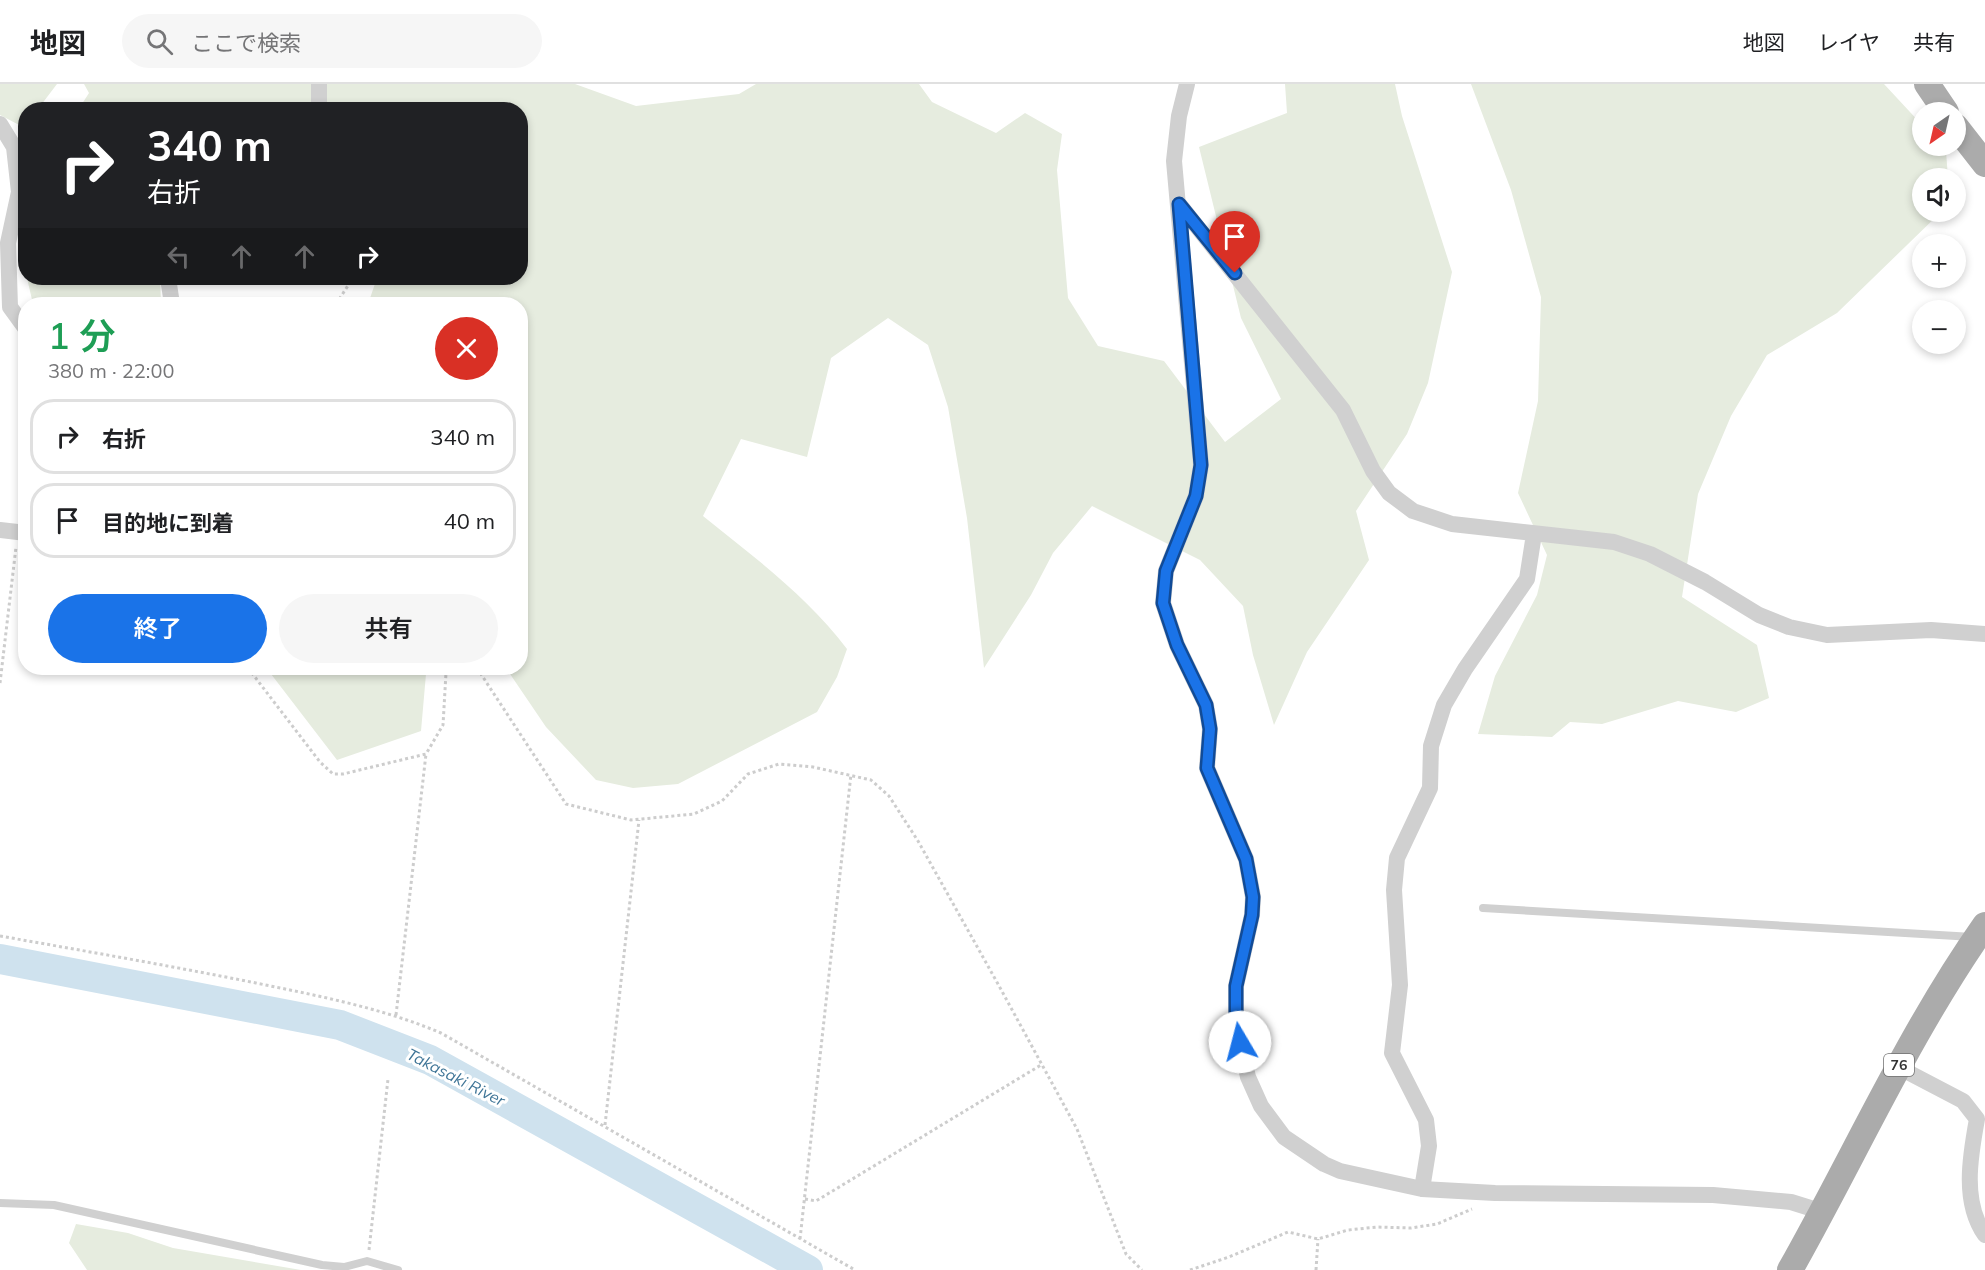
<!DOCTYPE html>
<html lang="ja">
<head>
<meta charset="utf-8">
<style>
	body { margin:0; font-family:Mulish,"Noto Sans JP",sans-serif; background:#f6f6f6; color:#202124; height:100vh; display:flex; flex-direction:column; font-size:22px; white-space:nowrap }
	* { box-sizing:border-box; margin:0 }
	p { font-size:20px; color:#757577 }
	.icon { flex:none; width:33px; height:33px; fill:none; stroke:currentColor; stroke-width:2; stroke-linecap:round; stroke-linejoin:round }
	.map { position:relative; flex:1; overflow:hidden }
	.sheet { position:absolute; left:18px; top:213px; width:510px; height:378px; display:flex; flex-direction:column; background:#fff; border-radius:24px; box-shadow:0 3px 9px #0003 }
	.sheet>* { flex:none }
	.guide { position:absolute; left:18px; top:18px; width:510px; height:183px; border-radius:24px; box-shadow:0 3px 9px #0003; background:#202124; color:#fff; overflow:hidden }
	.needle { width:39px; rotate:214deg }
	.buttons { position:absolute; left:1912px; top:18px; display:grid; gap:12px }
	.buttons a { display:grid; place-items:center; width:54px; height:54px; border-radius:50%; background:#fff; box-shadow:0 3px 9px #0003; font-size:30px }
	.pin { position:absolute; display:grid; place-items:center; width:51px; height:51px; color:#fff; margin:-62px -26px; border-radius:50% 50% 50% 0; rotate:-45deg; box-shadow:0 0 6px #0007 }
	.pin .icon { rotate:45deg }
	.me { position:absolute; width:66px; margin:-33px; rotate:352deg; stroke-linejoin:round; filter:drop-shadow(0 0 4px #0008) }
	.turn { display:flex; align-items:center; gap:21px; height:126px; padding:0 30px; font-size:27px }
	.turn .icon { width:78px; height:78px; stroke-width:2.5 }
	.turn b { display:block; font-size:42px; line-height:51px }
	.lanes { display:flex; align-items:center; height:57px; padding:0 30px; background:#0003; justify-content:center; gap:30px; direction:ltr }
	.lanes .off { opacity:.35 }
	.round { display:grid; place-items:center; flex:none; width:63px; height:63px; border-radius:32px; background:#f6f6f6 }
	.headline { display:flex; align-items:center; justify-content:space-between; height:102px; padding:0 30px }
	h1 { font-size:36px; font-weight:600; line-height:45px; color:#1e9e55 }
	.cta { display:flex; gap:12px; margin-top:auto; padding:12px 30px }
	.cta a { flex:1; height:69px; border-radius:36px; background:#1a73e8; color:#fff; font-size:24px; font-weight:600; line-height:69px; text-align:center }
	.cta a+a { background:#f6f6f6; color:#202124 }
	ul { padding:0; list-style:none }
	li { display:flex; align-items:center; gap:18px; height:75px; margin:0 12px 9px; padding:0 18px; border:3px solid #e0e0e0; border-radius:24px }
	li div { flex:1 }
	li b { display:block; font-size:22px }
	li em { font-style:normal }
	header { display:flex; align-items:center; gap:36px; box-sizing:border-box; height:84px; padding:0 30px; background:#fff; border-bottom:2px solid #e0e0e0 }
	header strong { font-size:28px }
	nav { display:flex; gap:33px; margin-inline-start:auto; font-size:21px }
	.search { width:420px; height:54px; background:#f6f6f6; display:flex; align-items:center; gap:15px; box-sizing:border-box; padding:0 21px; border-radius:33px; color:#757577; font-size:22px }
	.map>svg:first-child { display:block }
</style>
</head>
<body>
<header>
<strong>地図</strong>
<div class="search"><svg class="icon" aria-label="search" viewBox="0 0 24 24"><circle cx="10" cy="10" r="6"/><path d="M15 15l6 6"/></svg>ここで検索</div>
<nav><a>地図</a><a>レイヤ</a><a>共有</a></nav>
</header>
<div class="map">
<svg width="1985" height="1186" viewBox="0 0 1985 1186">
	<rect width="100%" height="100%" fill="#fff"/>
	<!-- green -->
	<path fill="#e6ecdf" d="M 0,0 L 57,0 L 38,25 L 26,26 L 25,44 L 0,31 Z
		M 84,0 L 575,0 L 636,22 L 739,10 L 756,0 L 919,0 L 932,18 L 996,49 L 1025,29 L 1062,50 L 1057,86 L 1068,214 L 1098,262 L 1164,277 L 1225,358 L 1281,315 L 1241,234 L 1199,63 L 1287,29 L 1285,0 L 1395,0 L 1402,32 L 1452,188 L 1428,299 L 1407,350 L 1356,427 L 1369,476 L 1307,568 L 1274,641 L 1253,571 L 1243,522 L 1200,476 L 1092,422 L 1053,469 L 1031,511 L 984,584 L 967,434 L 948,323 L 928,261 L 888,234 L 831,274 L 807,373 L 741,355 L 703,432 C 754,473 807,512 847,565 L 837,593 L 817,628 L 678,700 L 633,704 L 596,696 L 546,643 L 506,584 L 520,584 L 520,220 L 368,220 L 377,194 L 520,194 L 520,26 L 78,26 L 89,9 Z
		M 1471,0 L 1884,0 L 1923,42 L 1923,62 L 1941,62 L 1946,67 L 1948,94 L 1923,94 L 1923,128 L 1941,128 L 1837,229 L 1767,271 L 1731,332 L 1698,410 L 1682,513 L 1757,561 L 1769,614 L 1736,628 L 1678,617 L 1602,640 L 1570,638 L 1552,653 L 1478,650 L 1495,592 L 1537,511 L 1547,471 L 1518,409 L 1538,317 L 1541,213 L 1511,106 Z
		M 27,194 L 160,194 L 161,220 L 33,220 Z
		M 260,584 L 416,584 L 426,590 L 421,647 L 337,676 L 271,590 Z
		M 76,1140 L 128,1149 L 173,1164 L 301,1186 L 87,1186 L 69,1159 Z"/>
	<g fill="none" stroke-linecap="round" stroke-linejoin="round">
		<!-- river -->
		<path stroke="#cfe2ee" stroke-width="30" d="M 0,875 L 340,941 L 430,976 L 808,1186"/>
		<!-- path -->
		<path stroke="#cdcdcd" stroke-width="3" stroke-dasharray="3 3" stroke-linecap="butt" d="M 336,220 L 353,194
			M 248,584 L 320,678 L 333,690 L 343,690 L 426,670 L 443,641 L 446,589 L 452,584
			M 477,584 L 566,720 L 631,736 L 694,730 L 722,717 L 748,690 L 779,680 L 813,683 L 871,696 L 889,712 L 918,757 L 998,900 L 1077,1045 L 1126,1170 L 1142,1186
			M 0,599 L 16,463
			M 0,852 C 85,867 171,882 256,899 C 319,912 382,924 441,949 L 855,1186
			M 396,931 L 426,670
			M 605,1041 L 639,736
			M 805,1115 L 816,1117 L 1041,981
			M 800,1155 L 851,690
			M 369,1166 L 388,995
			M 1190,1186 L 1229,1173 L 1288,1148 L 1318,1155 L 1348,1146 L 1377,1143 L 1411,1144 L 1437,1140 L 1472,1125
			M 1316,1186 L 1318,1155"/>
		<!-- lane -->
		<path stroke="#d0d0d0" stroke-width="8" d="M 1483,824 L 1973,853
			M 0,1119 L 54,1121 L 322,1181 L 344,1183 L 367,1177 L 398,1186"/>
		<!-- street -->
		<path stroke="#d0d0d0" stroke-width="16" d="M 319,0 L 319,26
			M 1187,0 L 1179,32 L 1174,77 L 1201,381 L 1196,412 L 1166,487 L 1163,519 L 1177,561 L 1206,621 L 1210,645 L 1207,684 L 1246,775 L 1253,813 L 1252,831 L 1236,902 L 1236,940 L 1248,993 L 1261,1022 L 1284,1053 L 1324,1080 L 1340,1087 L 1422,1105 L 1495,1109 L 1713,1111 L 1791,1118 L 1823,1128
			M 0,40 L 14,63 L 19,108 L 8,159 L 10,223 L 26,245
			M 1179,120 L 1343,326 L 1373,387 L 1389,409 L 1413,427 L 1452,440 L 1614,458 L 1650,470 L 1705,498 L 1759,531 L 1789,543 L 1827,551 L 1931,546 L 1985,550
			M 168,194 L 172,220
			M 0,446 L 26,449
			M 1898,983 L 1963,1017 L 1977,1035 C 1970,1073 1962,1118 1985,1151
			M 1422,1105 L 1429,1062 L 1426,1036 L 1392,969 L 1400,901 L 1394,806 L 1397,774 L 1430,704 L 1431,662 L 1444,621 L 1465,585 L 1527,495 L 1534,450"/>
		<!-- primary -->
		<path stroke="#ababab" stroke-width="26" d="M 1927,0 L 1946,28
			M 1956,43 L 1985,80
			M 1790,1186 C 1855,1071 1909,949 1985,841"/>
	</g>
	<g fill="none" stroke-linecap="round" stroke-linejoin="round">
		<!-- route casing -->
		<g stroke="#114b97" stroke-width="15">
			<path id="route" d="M 1235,189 L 1179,120 L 1201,381 L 1196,412 L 1166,487 L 1163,519 L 1177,561 L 1206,621 L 1210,645 L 1207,684 L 1246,775 L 1253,813 L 1252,831 L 1236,902 L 1236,940 L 1240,958"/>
		</g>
		<!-- route -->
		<use href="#route" stroke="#1a73e8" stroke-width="10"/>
	</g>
	<g text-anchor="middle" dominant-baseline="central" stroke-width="6" stroke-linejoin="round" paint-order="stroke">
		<!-- shield labels -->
		<rect fill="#fff" stroke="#707070" stroke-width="1.5" x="1884" y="970" width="30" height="22" rx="4.5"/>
		<g font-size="14" font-weight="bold" fill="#333">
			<text x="1899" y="981">76</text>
		</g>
		<!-- water labels -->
		<g font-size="16" font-style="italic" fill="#3f7597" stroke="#fff">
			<text transform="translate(456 993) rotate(27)">Takasaki River</text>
		</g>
	</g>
</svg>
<div class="buttons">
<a><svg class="needle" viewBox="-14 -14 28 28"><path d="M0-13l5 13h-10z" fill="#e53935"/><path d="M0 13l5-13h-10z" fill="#757577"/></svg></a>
<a><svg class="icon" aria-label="sound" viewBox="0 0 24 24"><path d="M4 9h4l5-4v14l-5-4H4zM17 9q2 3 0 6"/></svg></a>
<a>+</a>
<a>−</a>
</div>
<div class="pin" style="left:1235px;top:189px;background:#d93025"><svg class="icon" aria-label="arrive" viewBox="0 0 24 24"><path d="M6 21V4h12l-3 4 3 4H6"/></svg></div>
<svg class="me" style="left:1240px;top:958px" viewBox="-20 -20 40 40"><circle r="19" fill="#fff"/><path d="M0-13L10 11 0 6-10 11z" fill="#1a73e8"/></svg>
<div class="guide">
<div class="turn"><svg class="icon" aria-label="right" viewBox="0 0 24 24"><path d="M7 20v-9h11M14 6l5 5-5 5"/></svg><div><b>340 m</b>右折</div></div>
<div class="lanes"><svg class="icon off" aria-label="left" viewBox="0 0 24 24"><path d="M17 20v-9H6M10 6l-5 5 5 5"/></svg><svg class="icon off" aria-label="ahead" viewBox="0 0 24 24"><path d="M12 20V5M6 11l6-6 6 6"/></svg><svg class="icon off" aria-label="ahead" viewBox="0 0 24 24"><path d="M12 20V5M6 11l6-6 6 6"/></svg><svg class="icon" aria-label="right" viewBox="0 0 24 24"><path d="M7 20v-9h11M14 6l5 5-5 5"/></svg></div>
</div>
<section class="sheet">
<div class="headline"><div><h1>1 分</h1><p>380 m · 22:00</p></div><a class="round" style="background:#d93025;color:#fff"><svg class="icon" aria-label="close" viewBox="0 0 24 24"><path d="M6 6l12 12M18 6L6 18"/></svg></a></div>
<ul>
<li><svg class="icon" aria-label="right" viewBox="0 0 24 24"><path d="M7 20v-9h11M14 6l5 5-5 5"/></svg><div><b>右折</b></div><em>340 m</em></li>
<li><svg class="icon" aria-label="arrive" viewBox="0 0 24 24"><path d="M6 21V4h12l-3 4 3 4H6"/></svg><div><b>目的地に到着</b></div><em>40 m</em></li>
</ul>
<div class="cta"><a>終了</a><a>共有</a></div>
</section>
</div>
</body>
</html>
